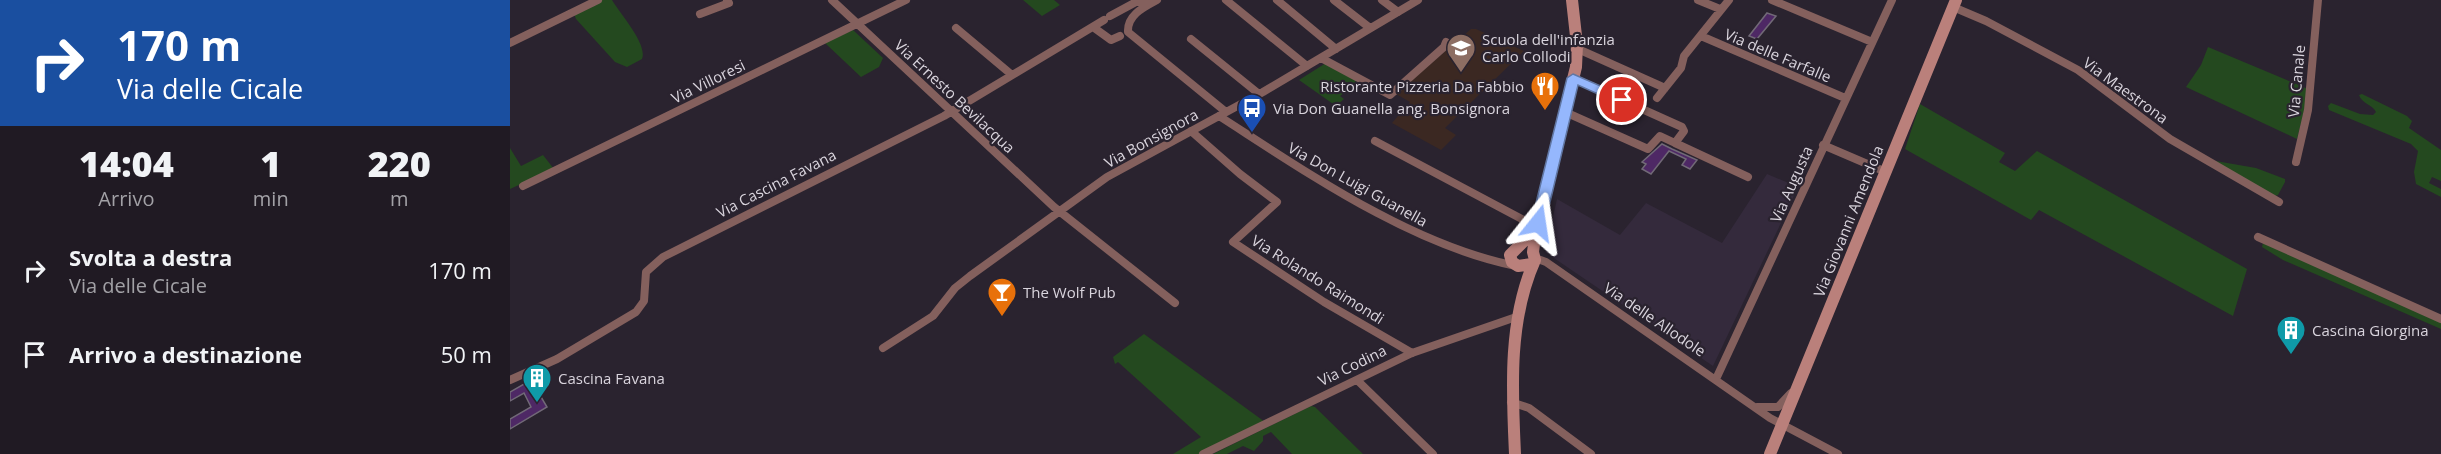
<!DOCTYPE html>
<html lang="it">
<head>
<meta charset="utf-8">
<style>
	body { margin:0; font-family:"Open Sans",sans-serif; background:#28232b; color:#f1f3f6; height:100vh; display:flex; flex-direction:column; font-size:22px; white-space:nowrap }
	* { box-sizing:border-box; margin:0 }
	p { font-size:20px; color:#a2a1a6 }
	.icon { flex:none; width:33px; height:33px; fill:none; stroke:currentColor; stroke-width:2; stroke-linecap:round; stroke-linejoin:round }
	.map { position:relative; flex:1; overflow:hidden }
	.drawer { display:flex; flex-direction:column; background:#201a23; width:510px }
	.drawer>* { flex:none }
	.top-card { background:#1a4fa0; color:#fff; overflow:hidden }
	.pin { position:absolute; display:grid; place-items:center; width:51px; height:51px; color:#fff; margin:-26px; border:3px solid #fff; border-radius:50%; box-shadow:0 2px 6px #0007 }
	.me { position:absolute; width:66px; margin:-33px; rotate:15deg; stroke-linejoin:round; filter:drop-shadow(0 0 4px #0008) }
	.turn { display:flex; align-items:center; gap:21px; height:126px; padding:0 18px; font-size:27px }
	.turn .icon { width:78px; height:78px; stroke-width:2.5 }
	.turn b { display:block; font-size:42px; line-height:51px }
	.eta { display:flex; justify-content:space-evenly; align-items:center; height:102px; text-align:center }
	.eta b { font-size:36px; font-weight:800; line-height:42px }
	ul { padding:0; list-style:none }
	li { display:flex; align-items:center; gap:18px; height:84px; padding:0 18px }
	li div { flex:1 }
	li b { display:block; font-size:22px }
	li em { font-style:normal }
	main { display:flex; flex:1; min-height:0 }
	.map>svg:first-child { display:block }
</style>
</head>
<body>
<main>
<section class="drawer">
<div class="top-card">
<div class="turn"><svg class="icon" aria-label="right" viewBox="0 0 24 24"><path d="M7 20v-9h11M14 6l5 5-5 5"/></svg><div><b>170 m</b>Via delle Cicale</div></div>
</div>
<div class="eta">
<div><b>14:04</b><p>Arrivo</p></div>
<div><b>1</b><p>min</p></div>
<div><b>220</b><p>m</p></div>
</div>
<ul>
<li><svg class="icon" aria-label="right" viewBox="0 0 24 24"><path d="M7 20v-9h11M14 6l5 5-5 5"/></svg><div><b>Svolta a destra</b><p>Via delle Cicale</p></div><em>170 m</em></li>
<li><svg class="icon" aria-label="arrive" viewBox="0 0 24 24"><path d="M6 21V4h12l-3 4 3 4H6"/></svg><div><b>Arrivo a destinazione</b></div><em>50 m</em></li>
</ul>
</section>
<div class="map">
<svg width="1931" height="454" viewBox="0 0 1931 454">
	<rect width="100%" height="100%" fill="#2a232f"/>
	<!-- built -->
	<path fill="#342a3c" d="M 1257,174 L 1288,187 L 1203,366 L 1035,252 L 1047,199 L 1110,235 L 1136,203 L 1212,243 Z"/>
	<!-- education -->
	<path fill="#3b2822" d="M 961,29 L 966,29 L 1014,51 L 935,128 L 946,135 L 931,150 L 882,123 L 900,102 L 886,94 Z"/>
	<!-- green -->
	<path fill="#24491f" d="M 92,0 L 102,0 C 110,14 138,44 132,59 L 117,67 L 105,62 L 66,19 L 64,14 Z
		M 513,0 L 544,0 L 550,5 L 532,16 Z
		M 343,30 L 373,58 L 369,67 L 351,77 L 315,43 Z
		M 1698,47 L 1798,89 L 1797,100 L 1787,139 L 1676,87 L 1691,65 Z
		M 816,63 L 845,79 L 846,83 L 830,96 L 834,99 L 826,106 L 789,80 Z
		M 1852,94 L 1897,116 L 1902,121 L 1899,128 L 1931,150 L 1931,181 L 1922,177 L 1919,183 L 1931,189 L 1931,197 L 1906,184 L 1904,172 L 1908,151 L 1901,144 L 1819,110 L 1818,106 L 1821,103 L 1850,114 L 1863,115 L 1866,112 C 1862,104 1852,104 1849,95 Z
		M 1410,104 L 1495,153 L 1489,162 L 1505,171 L 1527,151 L 1737,269 L 1723,316 L 1529,210 L 1521,220 L 1395,149 Z
		M 0,148 L 11,166 L 33,155 L 44,169 L 0,189 Z
		M 1700,160 L 1746,168 L 1775,179 L 1775,182 L 1768,195 L 1765,196 Z
		M 1753,243 L 1931,322 L 1931,329 L 1773,260 L 1752,247 Z
		M 634,334 L 755,422 L 693,454 L 663,454 L 691,437 L 608,362 L 605,364 L 603,357 Z
		M 801,406 L 805,407 L 853,454 L 782,454 L 761,432 L 753,436 L 753,441 L 744,451 L 733,446 L 717,454 L 703,454 Z"/>
	<!-- building -->
	<path fill="#4e2865" stroke="#716977" stroke-width="1.5" d="M 1257,13 L 1266,16 L 1247,39 L 1239,36 Z
		M 1152,144 L 1162,149 L 1187,160 L 1180,169 L 1172,165 L 1176,159 L 1159,151 L 1141,174 L 1132,169 L 1136,164 L 1132,162 Z
		M 21,380 L 37,407 L 0,429 L 0,419 L 21,407 L 14,393 L 0,401 L 0,392 Z"/>
	<g fill="none" stroke-linecap="round" stroke-linejoin="round">
		<!-- street -->
		<path stroke="#84605d" stroke-width="8" d="M 322,0 L 544,207 L 665,303
			M 647,0 C 634,7 617,15 618,32 L 716,112
			M 716,0 L 797,66
			M 767,0 L 826,49
			M 824,0 L 860,28
			M 872,0 L 888,12
			M 1188,0 L 1210,9
			M 1262,0 L 1362,42
			M 1443,7 L 1476,21 L 1568,70 L 1660,139 L 1769,202
			M 190,14 L 219,3 L 217,0
			M 600,16 L 626,2 L 639,2
			M 583,27 L 601,40 L 610,36
			M 446,28 L 502,75
			M 1191,36 L 1335,98
			M 681,39 L 749,94
			M 0,43 L 88,0
			M 1068,49 L 1155,88
			M 811,58 L 880,95 L 934,47 L 936,42
			M 1063,78 L 1172,127 L 1174,131 L 1165,143 L 1238,177
			M 1147,98 L 1171,68 L 1174,56 L 1219,0
			M 1055,112 L 1138,149 L 1150,136 L 1165,143
			M 709,116 C 798,173 901,245 1006,266
			M 681,131 L 730,174 L 767,202 L 723,242 L 814,302 L 902,353
			M 865,141 L 1027,227
			M 1313,145 L 1376,172
			M 1786,162 L 1798,110 L 1808,0
			M 13,186 L 396,0
			M 1748,237 L 1931,319
			M 1025,258 L 1036,262 L 1260,418 L 1328,454
			M 373,348 L 423,316 L 445,288 L 460,276 L 597,177 L 753,92 L 908,0
			M 1206,379 L 1382,0
			M 0,380 L 47,359 L 126,312 L 134,301 L 136,272 L 153,257 L 434,116 L 594,20
			M 847,380 L 923,454
			M 1001,402 L 1019,408 L 1081,454
			M 1247,407 L 1268,407 L 1281,393
			M 693,454 L 902,353 L 1009,316"/>
		<!-- secondary -->
		<path stroke="#ba807b" stroke-width="12" d="M 1022,264 L 1008,266 L 1002,262 L 1000,255 L 1026,229
			M 1005,454 C 1002,390 998,320 1025,260 L 1023,252 L 1026,229 L 1066,67 L 1067,45 L 1062,0
			M 1260,454 L 1446,0"/>
	</g>
	<!-- route -->
	<path fill="#95b7fd" stroke="#6177a4" stroke-width="1.5" d="M 1063,74 L 1116,97 L 1118,100 L 1116,103 L 1108,103 L 1068,85 L 1035,223 L 1028,228 L 1021,223 L 1057,78 Z"/>
	<!-- icons -->
	<defs>
		<g id="school-pin" transform="scale(1.5)"><path d="M0 17L-7.5 6A9.5 9.5 0 1 1 7.5 6Z" fill="#8d6e63" stroke="#2a232f"/><path d="M0-5L7-2L0 1L-7-2ZM-4 1L0 2.5L4 1V4Q0 6-4 4Z" fill="#fff"/></g>
		<g id="restaurant-pin" transform="scale(1.5)"><path d="M0 17L-7.5 6A9.5 9.5 0 1 1 7.5 6Z" fill="#e8710a" stroke="#2a232f"/><path d="M-5-6h1v4h1v-4h1v4h1v-4h1v5L-1.5 .5V6h-2V.5L-5-1ZM5-6V6H3V1.5H1.5Q1.5-4 5-6Z" fill="#fff"/></g>
		<g id="bus-pin" transform="scale(1.5)"><path d="M0 17L-7.5 6A9.5 9.5 0 1 1 7.5 6Z" fill="#1a4fb4" stroke="#2a232f"/><path d="M-5-6H5V4H4V6H2V4H-2V6H-4V4H-5ZM-3.5-4V0h7V-4ZM-3.5 1.2v1.5H-2V1.2ZM2 1.2v1.5H3.5V1.2Z" fill="#fff"/></g>
		<g id="bar-pin" transform="scale(1.5)"><path d="M0 17L-7.5 6A9.5 9.5 0 1 1 7.5 6Z" fill="#e8710a" stroke="#2a232f"/><path d="M-6-5H6L.8 .8V4.5H3.5V6h-7V4.5H-.8V.8Z" fill="#fff"/></g>
		<g id="building-pin" transform="scale(1.5)"><path d="M0 17L-7.5 6A9.5 9.5 0 1 1 7.5 6Z" fill="#0f9aa8" stroke="#2a232f"/><path d="M-4-6H4V6H1V3H-1V6H-4ZM-2.5-4.3h1.7v1.8h-1.7ZM.8-4.3h1.7v1.8H.8ZM-2.5-1h1.7V.8h-1.7ZM.8-1h1.7V.8H.8Z" fill="#fff"/></g>
	</defs>
	<g fill-rule="evenodd">
		<use href="#school-pin" x="951" y="48"/>
		<use href="#restaurant-pin" x="1035" y="86"/>
		<use href="#bus-pin" x="742" y="108"/>
		<use href="#bar-pin" x="492" y="292"/>
		<use href="#building-pin" x="1781" y="330"/>
		<use href="#building-pin" x="27" y="378"/>
	</g>
	<g text-anchor="middle" dominant-baseline="central" stroke-width="4.5" stroke-linejoin="round" paint-order="stroke">
		<!-- poi labels -->
		<g font-size="15" fill="#d9d4dd" stroke="#2a232f" text-anchor="start">
			<text x="972" y="39">Scuola dell'infanzia<tspan x="972" dy="17">Carlo Collodi</tspan></text>
			<text x="1014" y="86" text-anchor="end">Ristorante Pizzeria Da Fabbio</text>
			<text x="763" y="108">Via Don Guanella ang. Bonsignora</text>
			<text x="513" y="292">The Wolf Pub</text>
			<text x="1802" y="330">Cascina Giorgina</text>
			<text x="48" y="378">Cascina Favana</text>
		</g>
		<!-- street labels -->
		<g font-size="15" fill="#d9d4dd" stroke="#2a232f">
			<text transform="translate(1268 55) rotate(23)">Via delle Farfalle</text>
			<text transform="translate(198 81) rotate(-26)">Via Villoresi</text>
			<text transform="translate(1786 81) rotate(-85)">Via Canale</text>
			<text transform="translate(1616 90) rotate(36)">Via Maestrona</text>
			<text transform="translate(445 96) rotate(43)">Via Ernesto Bevilacqua</text>
			<text transform="translate(641 138) rotate(-29)">Via Bonsignora</text>
			<text transform="translate(266 183) rotate(-27)">Via Cascina Favana</text>
			<text transform="translate(848 184) rotate(29)">Via Don Luigi Guanella</text>
			<text transform="translate(1281 184) rotate(-66)">Via Augusta</text>
			<text transform="translate(1338 221) rotate(-68)">Via Giovanni Amendola</text>
			<text transform="translate(808 279) rotate(32)">Via Rolando Raimondi</text>
			<text transform="translate(1145 319) rotate(34)">Via delle Allodole</text>
			<text transform="translate(842 365) rotate(-26)">Via Codina</text>
		</g>
	</g>
</svg>
<div class="pin" style="left:1112px;top:100px;background:#d93025"><svg class="icon" aria-label="arrive" viewBox="0 0 24 24"><path d="M6 21V4h12l-3 4 3 4H6"/></svg></div>
<svg class="me" style="left:1028px;top:223px" viewBox="-20 -20 40 40"><path d="M0-17L14 15 0 8-14 15z" fill="#95b7fd" stroke="#fff" stroke-width="4"/></svg>
</div>
</main>
</body>
</html>
